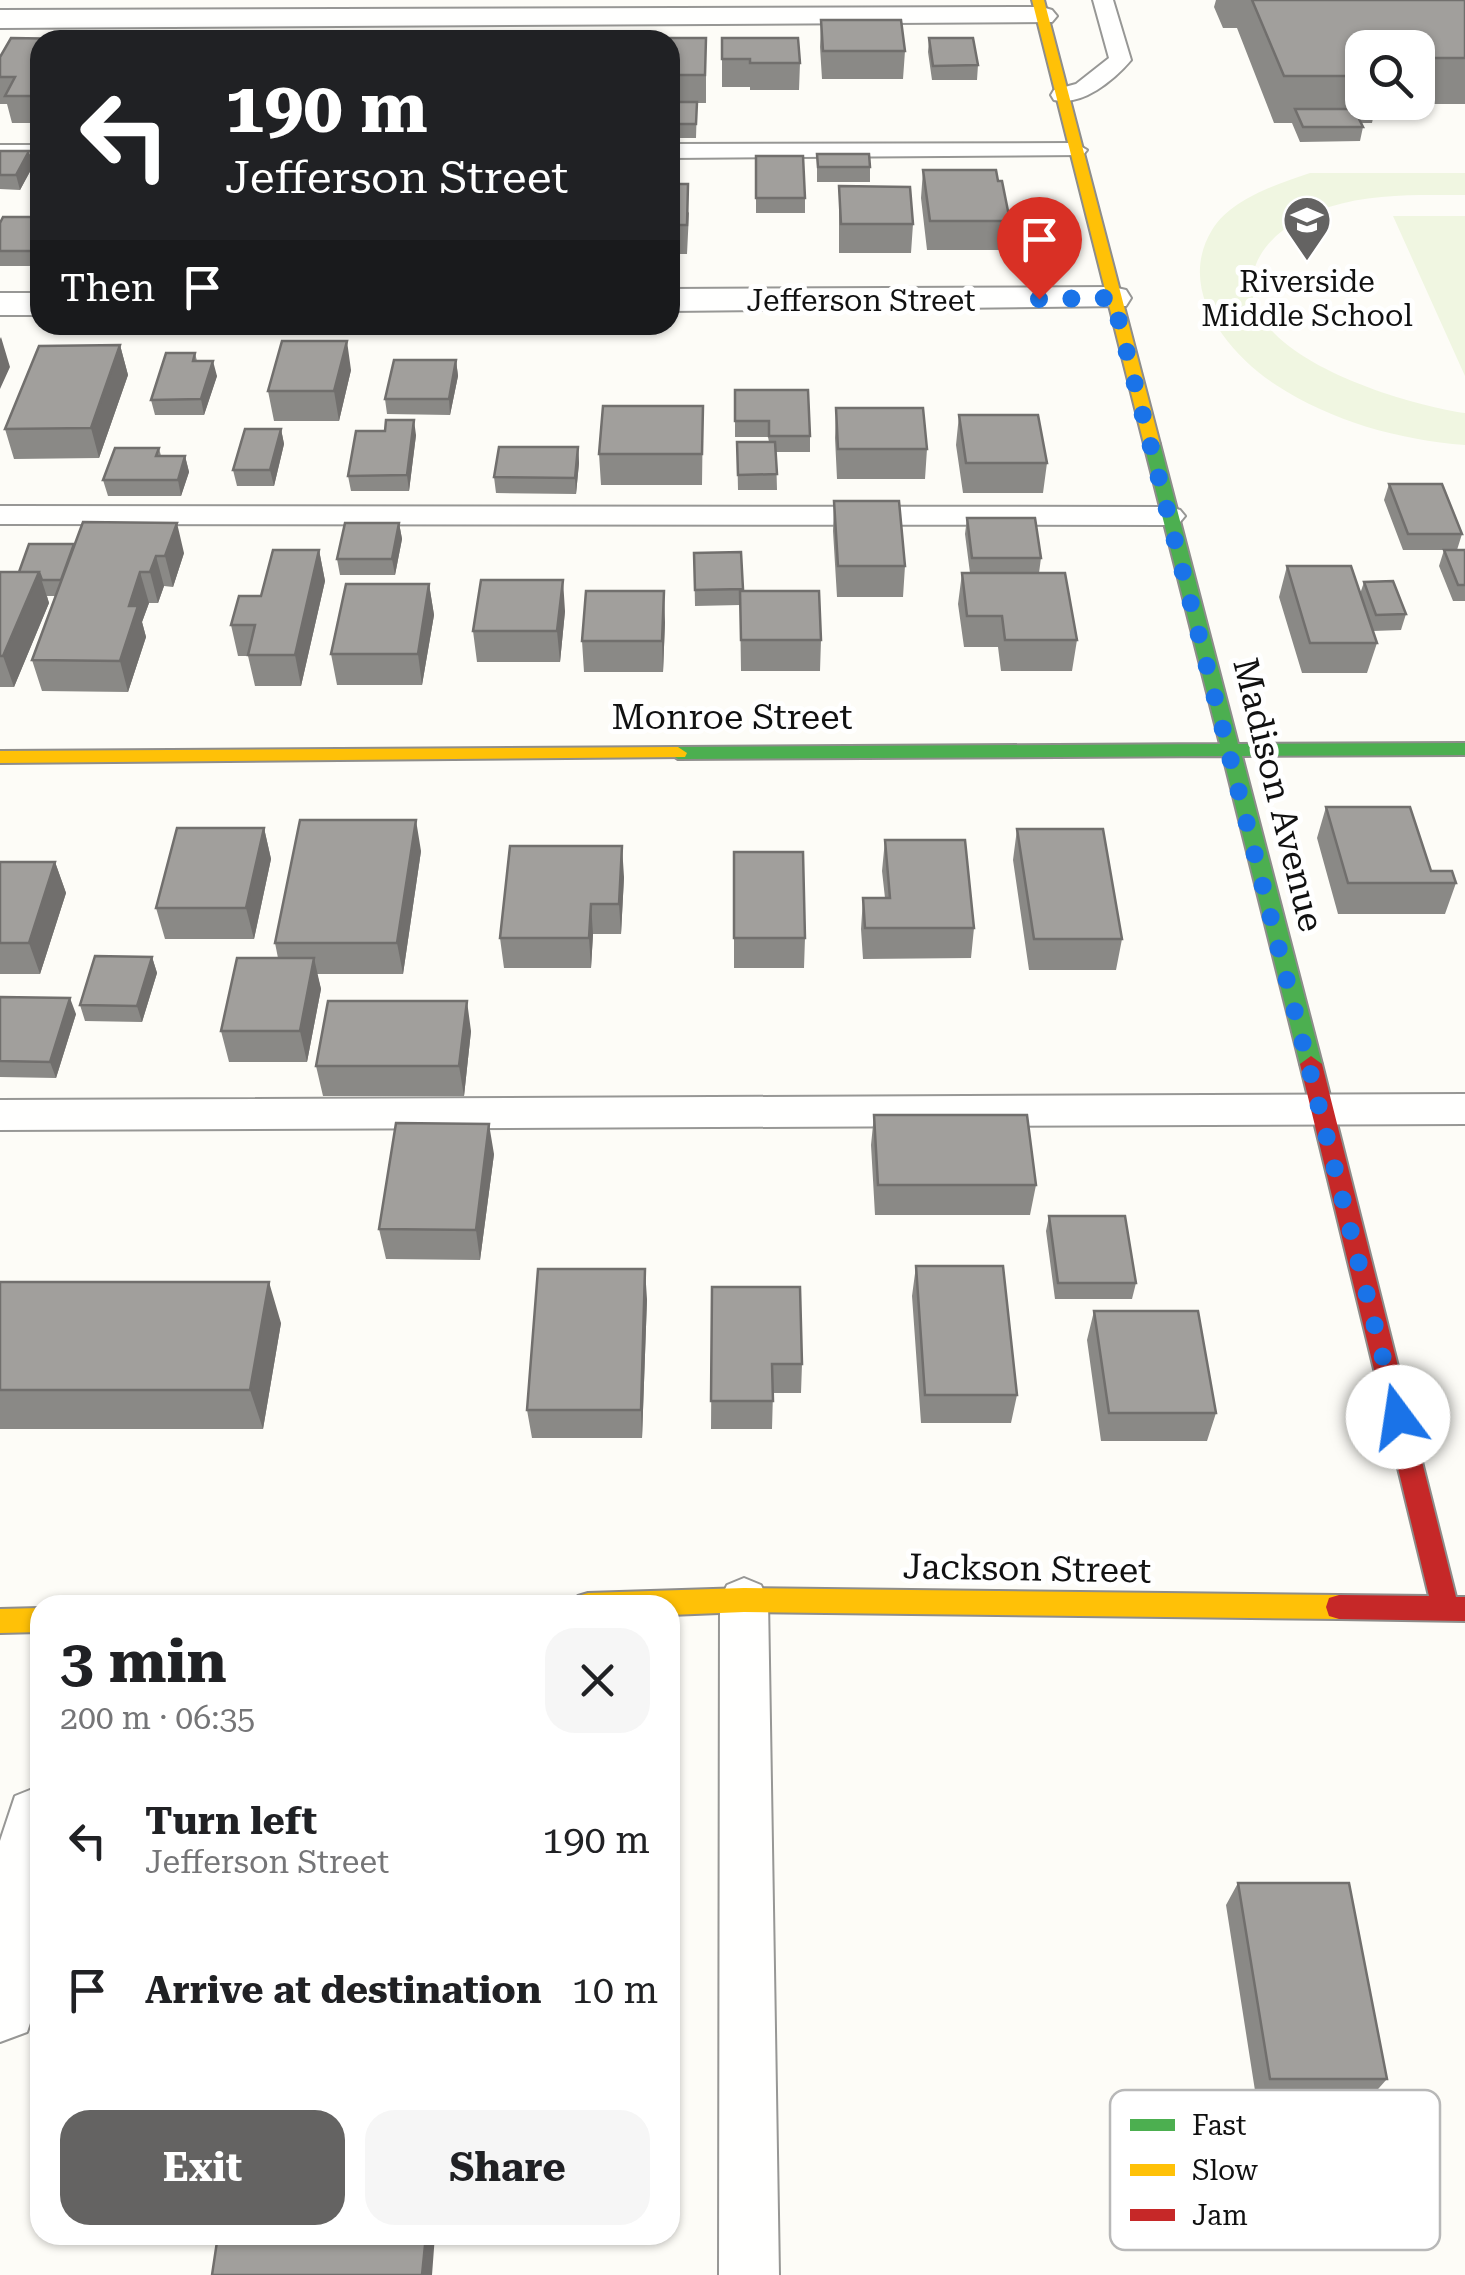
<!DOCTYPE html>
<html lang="en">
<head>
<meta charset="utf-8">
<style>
	body { margin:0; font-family:"Roboto Serif",serif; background:#f6f6f6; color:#202124; height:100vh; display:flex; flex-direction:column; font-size:38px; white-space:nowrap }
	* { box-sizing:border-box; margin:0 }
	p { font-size:32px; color:#757577 }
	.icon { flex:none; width:55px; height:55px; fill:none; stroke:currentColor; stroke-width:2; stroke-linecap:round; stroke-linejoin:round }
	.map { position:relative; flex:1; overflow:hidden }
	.side { position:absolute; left:30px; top:1595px; width:650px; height:650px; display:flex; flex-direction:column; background:#fff; border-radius:30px; box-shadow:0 2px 8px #0004 }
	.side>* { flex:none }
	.hud { position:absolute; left:30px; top:30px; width:650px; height:305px; border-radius:30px; box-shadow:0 2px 8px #0004; background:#202124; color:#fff; overflow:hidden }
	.fabs { position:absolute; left:1345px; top:30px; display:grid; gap:20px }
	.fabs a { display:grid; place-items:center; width:90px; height:90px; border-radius:20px; background:#fff; box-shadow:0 2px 8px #0004; font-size:50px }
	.pin { position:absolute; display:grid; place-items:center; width:85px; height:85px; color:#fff; margin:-102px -42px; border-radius:50% 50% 50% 0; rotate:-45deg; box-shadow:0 0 10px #0007 }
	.pin .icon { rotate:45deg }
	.me { position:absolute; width:110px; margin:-55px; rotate:346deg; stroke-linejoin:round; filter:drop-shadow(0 0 8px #0008) }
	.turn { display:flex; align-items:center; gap:35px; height:210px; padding:0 30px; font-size:45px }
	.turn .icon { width:130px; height:130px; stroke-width:2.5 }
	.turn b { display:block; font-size:70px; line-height:85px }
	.then { display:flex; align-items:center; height:95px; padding:0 30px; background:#0003; gap:20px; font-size:38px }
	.round { display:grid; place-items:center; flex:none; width:105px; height:105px; border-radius:30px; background:#f6f6f6 }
	.summary { display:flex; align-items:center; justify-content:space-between; height:170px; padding:0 30px }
	h1 { font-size:60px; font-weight:700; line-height:75px }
	.primary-button { display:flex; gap:20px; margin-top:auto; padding:20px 30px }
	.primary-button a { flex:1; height:115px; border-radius:30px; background:#646362; color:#fff; font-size:40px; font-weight:700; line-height:115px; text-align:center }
	.primary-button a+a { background:#f6f6f6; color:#202124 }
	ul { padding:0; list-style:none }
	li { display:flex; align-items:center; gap:30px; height:150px; padding:0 30px }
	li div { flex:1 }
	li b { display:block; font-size:38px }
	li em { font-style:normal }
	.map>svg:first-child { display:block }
</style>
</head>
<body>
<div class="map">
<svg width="1465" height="2275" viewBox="0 0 1465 2275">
	<rect width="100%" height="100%" fill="#fdfcf7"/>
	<!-- pitch -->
	<path fill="#f0f6e1" d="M 1310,173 L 1465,173 L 1465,195 C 1420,195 1373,193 1329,207 C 1299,216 1265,237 1255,267 C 1225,353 1406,405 1465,413 L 1465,445 C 1399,440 1331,421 1276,385 C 1227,353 1176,289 1212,230 C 1232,198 1276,185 1310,173 Z
		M 1393,216 L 1465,216 L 1465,376 Z"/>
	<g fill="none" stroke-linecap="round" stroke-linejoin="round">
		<!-- lane casing -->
		<g stroke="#979795" stroke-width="4">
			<path id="lane" d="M 1093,0 L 1113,0 L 1131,60 C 1114,80 1082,107 1054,100 L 1051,95 L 1054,90 L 1076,84 L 1109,58 Z
				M 1075,143 L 1087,150 L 1083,155 L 670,158 L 670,144 Z
				M 0,145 L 40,145 L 40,159 L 0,159 Z
				M 0,506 L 1170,507 L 1180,510 L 1185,516 L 1180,522 L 1170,525 L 0,524 Z
				M 1465,1094 L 1465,1124 L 0,1130 L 0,1100 Z
				M 744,1578 L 761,1585 L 768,1600 L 779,2275 L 719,2275 L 720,1600 L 727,1585 Z"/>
		</g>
		<!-- street casing -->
		<g stroke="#979795" stroke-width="4">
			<path id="street" d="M 1042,7 L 1052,10 L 1057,16 L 1052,22 L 0,28 L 0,10 Z
				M 1113,287 L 1126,290 L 1131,298 L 1126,306 L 670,311 L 670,289 Z
				M 0,293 L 40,293 L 40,315 L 0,315 Z
				M 40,1786 L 40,1993 L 27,2032 L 0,2042 L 0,1841 L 15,1796 Z"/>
		</g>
		<!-- fast casing -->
		<g stroke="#8e8d8b" stroke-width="4">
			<path id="fast" d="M 1152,439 L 1160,444 L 1238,744 L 1465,743 L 1465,755 L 1242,756 L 1322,1064 L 1311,1072 L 1300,1064 L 1223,756 L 678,759 L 669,753 L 678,747 L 1220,744 L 1144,444 Z"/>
		</g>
		<!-- slow casing -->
		<g stroke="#8e8d8b" stroke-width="4">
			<path id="slow" d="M 1032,0 L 1044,0 L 1160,444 L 1158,447 L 1144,444 Z
				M 678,747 L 687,753 L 685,757 L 0,763 L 0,751 Z
				M 744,1588 L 1339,1595 L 1349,1598 L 1352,1607 L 1349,1616 L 1339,1619 L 744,1612 L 670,1615 L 670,1605 L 575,1605 L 578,1596 L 588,1593 Z
				M 40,1608 L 40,1632 L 0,1633 L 0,1609 Z"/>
		</g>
		<!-- jam casing -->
		<g stroke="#8e8d8b" stroke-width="4">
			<path id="jam" d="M 1311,1056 L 1322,1064 L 1456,1597 L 1465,1597 L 1465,1621 L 1339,1619 L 1329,1616 L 1326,1607 L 1329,1598 L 1339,1595 L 1429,1596 L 1300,1064 Z"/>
		</g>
		<!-- lane -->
		<use href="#lane" fill="#fffffe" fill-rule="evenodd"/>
		<!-- street -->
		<use href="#street" fill="#fffffe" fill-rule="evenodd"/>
		<!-- fast -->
		<use href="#fast" fill="#4caf50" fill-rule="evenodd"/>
		<!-- slow -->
		<use href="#slow" fill="#ffc107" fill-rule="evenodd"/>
		<!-- jam -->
		<use href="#jam" fill="#c62828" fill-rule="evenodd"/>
	</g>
	<!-- wall -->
	<path fill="#8a8986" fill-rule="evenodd" d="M 1216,0 L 1465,0 L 1465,104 L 1376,104 L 1372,123 L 1362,123 L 1363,127 L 1360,141 L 1300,142 L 1292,123 L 1274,123 L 1237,28 L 1223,28 L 1214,7 ZM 1362,48 L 1418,48 L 1418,102 L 1362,102 Z
		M 821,20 L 905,51 L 903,79 L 822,79 L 820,47 Z
		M 11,38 L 74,39 L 75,40 L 40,40 L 40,123 L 12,123 L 7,104 L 0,104 L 0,57 Z
		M 706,38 L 706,103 L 697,103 L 696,138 L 670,138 L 670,40 Z
		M 722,38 L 800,63 L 799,90 L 750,90 L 750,87 L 722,87 Z
		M 929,38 L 978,65 L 977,80 L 932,80 L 928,52 Z
		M 0,151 L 33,166 L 20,190 L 0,189 Z
		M 817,154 L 870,167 L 870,182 L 817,182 Z
		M 756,156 L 805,198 L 805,213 L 756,213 Z
		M 923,170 L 998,181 L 1010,221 L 1007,250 L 927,250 L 921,198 Z
		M 670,184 L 689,213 L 687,254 L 670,254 Z
		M 839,186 L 913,224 L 911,253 L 839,253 Z
		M 40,217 L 40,266 L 0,266 L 0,223 Z
		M 120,345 L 128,375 L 99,458 L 14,459 L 5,429 Z
		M 195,353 L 197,361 L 217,376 L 204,415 L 155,415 L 151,400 Z
		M 456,360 L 458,376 L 450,415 L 387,414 L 385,399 Z
		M 351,370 L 339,421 L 274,421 L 268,391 Z
		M 735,390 L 810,436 L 810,452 L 776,452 L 777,490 L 738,490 L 737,442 L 769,442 L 768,437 L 735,437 Z
		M 703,406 L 702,485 L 601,485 L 599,454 Z
		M 836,408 L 927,449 L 925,479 L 837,479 L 835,438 Z
		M 959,415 L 1047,463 L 1043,493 L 963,493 L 956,445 Z
		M 281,429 L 284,444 L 274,486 L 237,486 L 233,470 Z
		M 385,431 L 416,435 L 409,491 L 351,491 L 348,476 Z
		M 578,447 L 579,463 L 576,494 L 496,493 L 494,477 Z
		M 159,448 L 161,456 L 185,456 L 189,472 L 181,496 L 108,496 L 103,480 Z
		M 1389,484 L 1462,534 L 1457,550 L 1465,550 L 1465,601 L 1453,601 L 1439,566 L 1444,550 L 1403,550 L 1384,500 Z
		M 834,501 L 905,566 L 903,597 L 837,597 L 833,531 Z
		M 967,518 L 1041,558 L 1039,573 L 1077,640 L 1072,671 L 1001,671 L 998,647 L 964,647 L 958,604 L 962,573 L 970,573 L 965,534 Z
		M 399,523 L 402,539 L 395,575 L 340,575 L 337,559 Z
		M 319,550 L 325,581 L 301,686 L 255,686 L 248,656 L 238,656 L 231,625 L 261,596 Z
		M 741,552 L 743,591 L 821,640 L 820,671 L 741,671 L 740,605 L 695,606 L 694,553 Z
		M 184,553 L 173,587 L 164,586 L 158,603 L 149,603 L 142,622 L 146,637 L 128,692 L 42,691 L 32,660 L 55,596 L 47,596 L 49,603 L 14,687 L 0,687 L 0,572 L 19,572 Z
		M 1287,566 L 1360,594 L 1364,582 L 1406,614 L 1401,630 L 1373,631 L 1377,643 L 1367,673 L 1302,673 L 1279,597 Z
		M 429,584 L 434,615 L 422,685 L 337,685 L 331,654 Z
		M 565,611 L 560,662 L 477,662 L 473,631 Z
		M 665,622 L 663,672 L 584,672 L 582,641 Z
		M 1326,807 L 1431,871 L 1456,883 L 1445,914 L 1338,914 L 1317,838 Z
		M 264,828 L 271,859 L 254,939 L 165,939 L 156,908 Z
		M 1017,829 L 1122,939 L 1116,970 L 1029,970 L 1013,860 Z
		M 885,840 L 974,928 L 971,958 L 863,959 L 861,929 L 863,898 L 885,898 L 882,871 Z
		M 421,851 L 403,974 L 317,974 L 321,989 L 307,1062 L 229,1062 L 221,1031 L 278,958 L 275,943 Z
		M 734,852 L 805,938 L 804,968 L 734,968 Z
		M 0,862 L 55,862 L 66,893 L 40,974 L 0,974 Z
		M 624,877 L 621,934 L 593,934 L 591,968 L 504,968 L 500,938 Z
		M 152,957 L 157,973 L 142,1022 L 85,1021 L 80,1005 Z
		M 0,997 L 76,1014 L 56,1078 L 0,1077 Z
		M 471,1031 L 464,1096 L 323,1096 L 316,1066 Z
		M 874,1115 L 1036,1185 L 1030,1215 L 875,1215 L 871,1145 Z
		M 494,1154 L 480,1260 L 386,1259 L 379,1229 Z
		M 1049,1216 L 1136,1283 L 1132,1299 L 1055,1299 L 1046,1231 Z
		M 916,1266 L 1017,1395 L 1011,1423 L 921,1423 L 912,1296 Z
		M 0,1282 L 281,1323 L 263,1429 L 0,1429 Z
		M 712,1287 L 802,1364 L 801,1393 L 773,1393 L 772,1429 L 711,1429 Z
		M 647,1299 L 642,1438 L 532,1438 L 527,1410 Z
		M 1094,1311 L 1216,1413 L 1207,1441 L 1101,1441 L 1087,1340 Z
		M 1238,1883 L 1387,2079 L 1371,2097 L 1256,2097 L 1226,1905 Z"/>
	<!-- shaded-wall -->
	<path fill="#716f6d" d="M 29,151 L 33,166 L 20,190 L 16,175 Z
		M 1,337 L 10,367 L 0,389 L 0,339 Z
		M 347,341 L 351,370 L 339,421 L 334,391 Z
		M 120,345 L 128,375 L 99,458 L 91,428 Z
		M 456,360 L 458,376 L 450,415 L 449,399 Z
		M 213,361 L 217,376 L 204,415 L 201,399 Z
		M 414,420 L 416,435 L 409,491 L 407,475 Z
		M 281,429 L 284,444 L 274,486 L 270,470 Z
		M 578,447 L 579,463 L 576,494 L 575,478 Z
		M 185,456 L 189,472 L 181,496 L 178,480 Z
		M 177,523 L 184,553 L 173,587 L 165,556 Z
		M 399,523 L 402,539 L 395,575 L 392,559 Z
		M 319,550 L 325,581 L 301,686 L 295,655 Z
		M 156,556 L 164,586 L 158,603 L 150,572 Z
		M 39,572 L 49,603 L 14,687 L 3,656 Z
		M 140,572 L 149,603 L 142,622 L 146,637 L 128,692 L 120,661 L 129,606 Z
		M 563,580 L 565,611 L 560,662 L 557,631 Z
		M 429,584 L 434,615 L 422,685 L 418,654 Z
		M 664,591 L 665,622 L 663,672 L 662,641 Z
		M 416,820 L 421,851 L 403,974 L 397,943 Z
		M 264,828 L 271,859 L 254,939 L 246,908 Z
		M 622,846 L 624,877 L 621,934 L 619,904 Z
		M 55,862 L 66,893 L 40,974 L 29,943 Z
		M 591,904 L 593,934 L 591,968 L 589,938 Z
		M 152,957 L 157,973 L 142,1022 L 137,1006 Z
		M 314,958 L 321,989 L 307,1062 L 300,1031 Z
		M 70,998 L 76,1014 L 56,1078 L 50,1062 Z
		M 467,1001 L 471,1031 L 464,1096 L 459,1066 Z
		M 489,1124 L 494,1154 L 480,1260 L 476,1230 Z
		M 645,1269 L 647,1299 L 642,1438 L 641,1410 Z
		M 269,1282 L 281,1323 L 263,1429 L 250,1390 Z
		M 426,2235 L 435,2235 L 432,2275 L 422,2275 Z"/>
	<!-- building -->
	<path fill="#a19f9c" stroke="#716f6d" stroke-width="2.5" d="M 1252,0 L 1465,0 L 1465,58 L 1418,58 L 1418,48 L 1362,48 L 1362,76 L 1284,76 Z
		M 821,20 L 901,20 L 905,51 L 823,51 Z
		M 562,34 L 624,34 L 623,40 L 561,40 Z
		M 195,37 L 255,37 L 254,40 L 193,40 Z
		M 11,38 L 74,39 L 74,40 L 40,40 L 40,96 L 5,96 L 15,77 L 0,77 L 0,57 Z
		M 649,38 L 706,38 L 705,75 L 670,75 L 670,40 L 649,40 Z
		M 722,38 L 798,38 L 800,63 L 750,63 L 750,59 L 722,59 Z
		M 929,38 L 973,38 L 978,65 L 933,66 Z
		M 670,102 L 697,102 L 696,124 L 670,124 Z
		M 1295,109 L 1354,109 L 1363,127 L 1303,127 Z
		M 0,151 L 29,151 L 16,175 L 0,175 Z
		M 817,154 L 869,154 L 870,167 L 818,167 Z
		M 756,156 L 803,156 L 805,198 L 756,198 Z
		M 923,170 L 996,170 L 998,181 L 1002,181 L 1010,221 L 930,221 Z
		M 670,184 L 688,184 L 687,225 L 670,225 Z
		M 839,186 L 910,187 L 913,224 L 841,224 Z
		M 3,217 L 40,217 L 40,247 L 38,251 L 0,251 L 0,223 Z
		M 282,341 L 347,341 L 334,391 L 268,391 Z
		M 120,345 L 91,428 L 5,429 L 39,346 Z
		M 166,353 L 195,353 L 193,361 L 213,361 L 201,399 L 151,400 Z
		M 394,360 L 456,360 L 449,399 L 385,399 Z
		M 735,390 L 808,390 L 810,436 L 769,436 L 769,421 L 735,421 Z
		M 603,406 L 703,406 L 702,454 L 599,454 Z
		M 836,408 L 923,408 L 927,449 L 838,449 Z
		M 959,415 L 1038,415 L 1047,463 L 966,463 Z
		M 386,420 L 414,420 L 407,475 L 348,476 L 356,431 L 385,431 Z
		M 245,429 L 281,429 L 270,470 L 233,470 Z
		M 737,442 L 775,442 L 777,474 L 738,475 Z
		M 499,447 L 578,447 L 575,478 L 494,477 Z
		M 115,448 L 159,448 L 156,456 L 185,456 L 178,480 L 103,480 Z
		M 1389,484 L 1442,484 L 1462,534 L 1408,534 Z
		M 834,501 L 899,501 L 905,566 L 838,566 Z
		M 967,518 L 1035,518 L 1041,558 L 972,558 Z
		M 83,522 L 177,523 L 165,556 L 156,556 L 150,572 L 140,572 L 129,606 L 138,606 L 120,661 L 32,660 Z
		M 345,523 L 399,523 L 392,559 L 337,559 Z
		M 29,544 L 74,544 L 61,580 L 42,580 L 39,572 L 19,572 Z
		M 273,550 L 319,550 L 295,655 L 248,655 L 255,625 L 231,625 L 239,596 L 261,596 Z
		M 1444,550 L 1465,550 L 1465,585 L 1458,585 Z
		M 741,552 L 743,589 L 695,590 L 694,553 Z
		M 1287,566 L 1351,566 L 1377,643 L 1310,643 Z
		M 0,572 L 39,572 L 3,656 L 0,656 Z
		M 962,573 L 1065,573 L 1077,640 L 1005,640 L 1002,616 L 967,616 Z
		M 481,580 L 563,580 L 557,631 L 473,631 Z
		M 1393,581 L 1406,614 L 1376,615 L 1364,582 Z
		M 346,584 L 429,584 L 418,654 L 331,654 Z
		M 586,591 L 664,591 L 662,641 L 582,641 Z
		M 740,591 L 819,591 L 821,640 L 741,640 Z
		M 1326,807 L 1410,807 L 1431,871 L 1452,871 L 1456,883 L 1348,883 Z
		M 300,820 L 416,820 L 397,943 L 275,943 Z
		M 177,828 L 264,828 L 246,908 L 156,908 Z
		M 1017,829 L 1103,829 L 1122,939 L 1034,939 Z
		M 885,840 L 965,840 L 974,928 L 865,928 L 863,898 L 890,898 Z
		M 510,846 L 622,846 L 619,904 L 591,904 L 589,938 L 500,938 Z
		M 734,852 L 803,852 L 805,938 L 734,938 Z
		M 0,862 L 55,862 L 29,943 L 0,943 Z
		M 95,956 L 152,957 L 137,1006 L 80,1005 Z
		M 237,958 L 314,958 L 300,1031 L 221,1031 Z
		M 0,997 L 70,998 L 50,1062 L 0,1061 Z
		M 328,1001 L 467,1001 L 459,1066 L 316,1066 Z
		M 874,1115 L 1027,1115 L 1036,1185 L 878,1185 Z
		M 396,1123 L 489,1124 L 476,1230 L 379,1229 Z
		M 1049,1216 L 1125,1216 L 1136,1283 L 1058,1283 Z
		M 916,1266 L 1003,1266 L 1017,1395 L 925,1395 Z
		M 538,1269 L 645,1269 L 641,1410 L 527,1410 Z
		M 0,1282 L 269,1282 L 250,1390 L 0,1390 Z
		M 712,1287 L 800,1287 L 802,1364 L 772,1364 L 773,1401 L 711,1401 Z
		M 1094,1311 L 1198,1311 L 1216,1413 L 1109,1413 Z
		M 1238,1883 L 1349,1883 L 1387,2079 L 1270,2079 Z
		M 218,2235 L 426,2235 L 422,2275 L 212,2275 Z"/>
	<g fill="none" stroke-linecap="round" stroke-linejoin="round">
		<!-- route -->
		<path stroke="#1a73e8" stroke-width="18" stroke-dasharray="0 32.4" d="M 1039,299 L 1113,298 L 1398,1417"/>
	</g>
	<!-- icons -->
	<defs>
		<g id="school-pin" transform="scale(2.5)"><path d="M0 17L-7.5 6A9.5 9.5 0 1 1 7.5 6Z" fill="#646362" stroke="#fff"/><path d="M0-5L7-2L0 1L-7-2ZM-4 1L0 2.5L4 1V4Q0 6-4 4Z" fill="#fff"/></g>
	</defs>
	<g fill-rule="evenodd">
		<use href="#school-pin" x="1307" y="220"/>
	</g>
	<g text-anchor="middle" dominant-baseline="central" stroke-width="10" stroke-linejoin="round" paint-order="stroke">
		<!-- far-poi labels -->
		<g font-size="30" fill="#111" stroke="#fff">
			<text x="1307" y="281">Riverside<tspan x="1307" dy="34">Middle School</tspan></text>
		</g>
		<!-- far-street labels -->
		<g font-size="30" fill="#111" stroke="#fff">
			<text x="861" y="300">Jefferson Street</text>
		</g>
		<!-- street labels -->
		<g font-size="35" fill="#111" stroke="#fff">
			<text x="732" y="717">Monroe Street</text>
			<text transform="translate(1278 795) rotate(76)">Madison Avenue</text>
			<text transform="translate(1027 1569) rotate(1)">Jackson Street</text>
		</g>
	</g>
	<!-- legend -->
	<rect x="1110" y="2090" width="330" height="160" rx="15" fill="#fff" stroke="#b8b8b8" stroke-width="2.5"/>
	<rect x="1130" y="2119" width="45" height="12" fill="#4caf50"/>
	<rect x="1130" y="2164" width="45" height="12" fill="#ffc107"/>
	<rect x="1130" y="2209" width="45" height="12" fill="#c62828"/>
	<g font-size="28" fill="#111">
		<text x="1192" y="2135">Fast</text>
		<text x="1192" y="2180">Slow</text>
		<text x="1192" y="2225">Jam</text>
	</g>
</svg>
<div class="fabs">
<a><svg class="icon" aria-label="search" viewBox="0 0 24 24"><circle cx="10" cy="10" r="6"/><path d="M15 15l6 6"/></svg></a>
</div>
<div class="pin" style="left:1039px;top:299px;background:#d93025"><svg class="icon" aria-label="arrive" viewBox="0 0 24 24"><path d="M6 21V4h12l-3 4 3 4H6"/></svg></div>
<svg class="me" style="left:1398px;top:1417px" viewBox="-20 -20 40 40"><circle r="19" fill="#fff"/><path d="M0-13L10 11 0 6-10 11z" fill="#1a73e8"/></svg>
<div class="hud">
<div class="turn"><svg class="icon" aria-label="left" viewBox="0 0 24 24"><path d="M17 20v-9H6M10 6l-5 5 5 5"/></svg><div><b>190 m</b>Jefferson Street</div></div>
<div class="then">Then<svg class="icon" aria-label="arrive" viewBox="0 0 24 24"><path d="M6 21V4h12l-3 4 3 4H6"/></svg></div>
</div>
<section class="side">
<div class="summary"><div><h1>3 min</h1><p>200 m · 06:35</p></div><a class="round"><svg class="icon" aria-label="close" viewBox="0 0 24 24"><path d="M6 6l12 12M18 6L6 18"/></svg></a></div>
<ul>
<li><svg class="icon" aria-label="left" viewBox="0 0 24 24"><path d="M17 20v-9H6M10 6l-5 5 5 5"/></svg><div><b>Turn left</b><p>Jefferson Street</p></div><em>190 m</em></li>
<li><svg class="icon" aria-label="arrive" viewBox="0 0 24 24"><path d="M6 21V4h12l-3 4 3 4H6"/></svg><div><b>Arrive at destination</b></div><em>10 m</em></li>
</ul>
<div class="primary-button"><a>Exit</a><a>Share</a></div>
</section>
</div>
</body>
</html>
